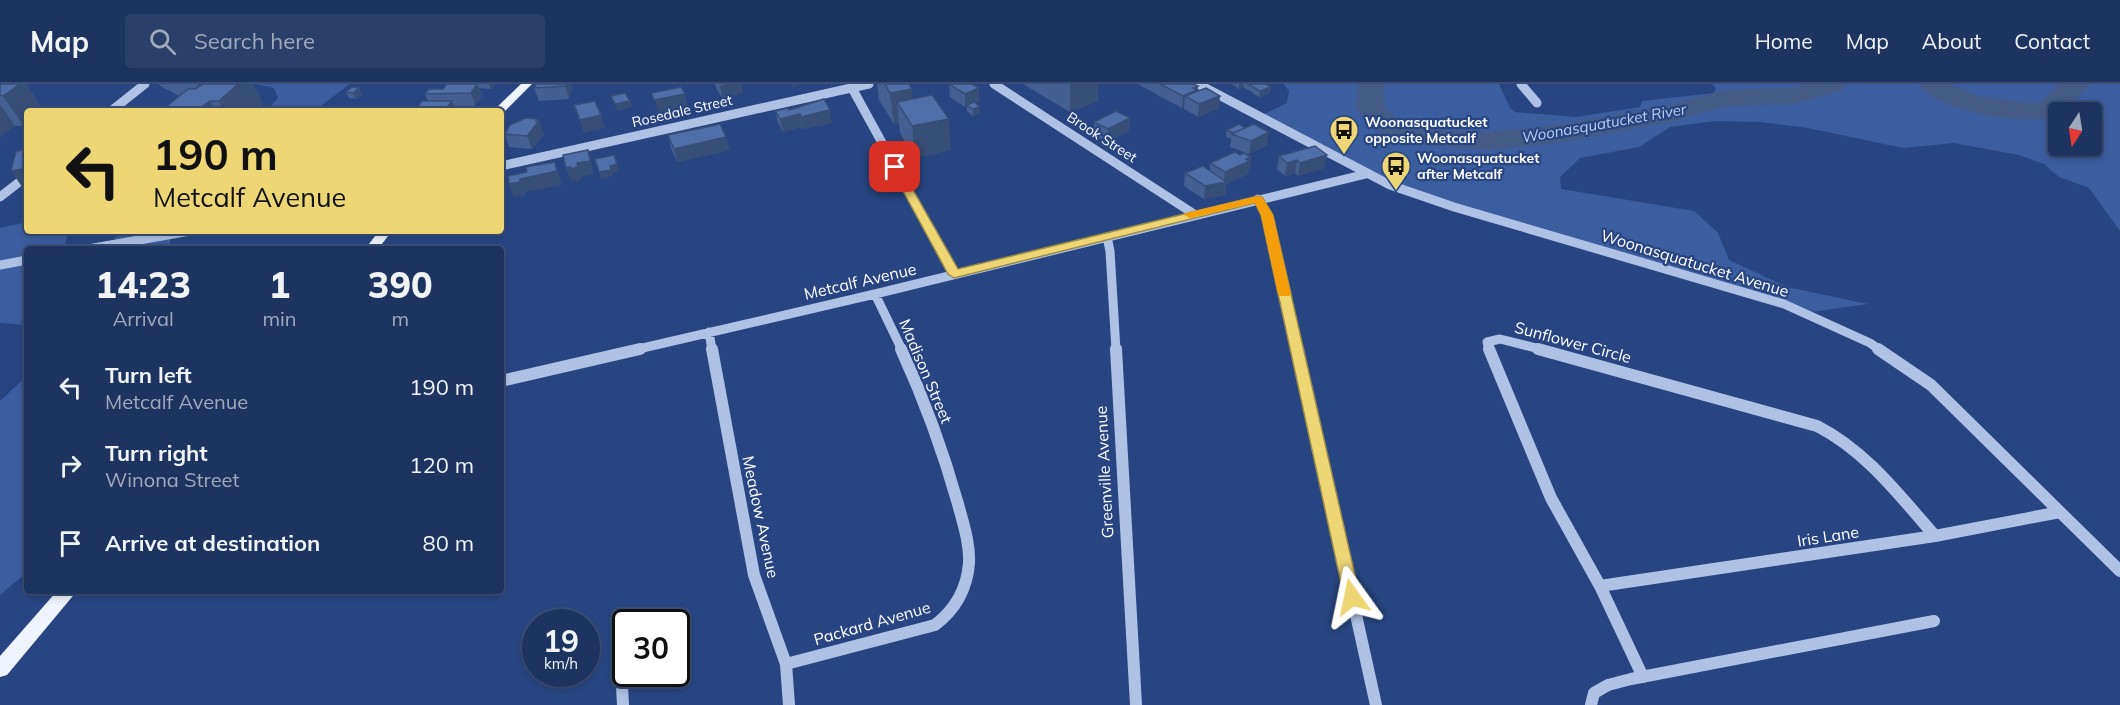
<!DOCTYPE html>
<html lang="en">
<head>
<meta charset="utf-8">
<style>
	body { margin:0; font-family:Mulish,sans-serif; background:#2a3f6a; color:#f1f3f6; height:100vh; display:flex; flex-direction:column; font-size:22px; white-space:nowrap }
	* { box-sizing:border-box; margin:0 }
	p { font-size:20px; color:#a0aabd }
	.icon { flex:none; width:33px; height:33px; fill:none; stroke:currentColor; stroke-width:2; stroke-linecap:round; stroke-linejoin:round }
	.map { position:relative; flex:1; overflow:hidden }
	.panel { position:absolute; left:24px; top:162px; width:480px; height:348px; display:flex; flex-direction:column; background:#1d3461; border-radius:6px; box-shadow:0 3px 9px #0003,0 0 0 2px #3b4f76 }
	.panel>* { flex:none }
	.banner { position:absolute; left:24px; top:24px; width:480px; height:126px; border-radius:6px; box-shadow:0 3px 9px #0003,0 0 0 2px #3b4f76; background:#eed674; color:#111; overflow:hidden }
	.needle { width:39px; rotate:192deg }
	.fabs { position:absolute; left:2048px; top:18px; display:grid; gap:12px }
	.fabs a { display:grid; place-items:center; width:54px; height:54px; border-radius:6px; background:#1d3461; box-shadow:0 3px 9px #0003,0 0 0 2px #3b4f76; font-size:30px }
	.speed { position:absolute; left:522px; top:525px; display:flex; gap:12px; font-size:30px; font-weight:700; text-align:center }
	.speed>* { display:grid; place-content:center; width:78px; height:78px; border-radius:50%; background:#1d3461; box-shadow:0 3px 9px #0003,0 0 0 2px #3b4f76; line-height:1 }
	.speed small { font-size:15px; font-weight:400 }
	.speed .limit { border:3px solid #111; border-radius:9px; background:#fff; color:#111 }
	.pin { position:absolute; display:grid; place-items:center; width:51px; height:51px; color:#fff; margin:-26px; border-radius:12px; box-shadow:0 3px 9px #0006 }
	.me { position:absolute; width:66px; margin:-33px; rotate:348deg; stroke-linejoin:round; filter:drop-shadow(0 0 4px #0008) }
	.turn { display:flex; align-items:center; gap:21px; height:126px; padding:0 30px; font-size:27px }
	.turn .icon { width:78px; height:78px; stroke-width:2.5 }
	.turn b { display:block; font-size:42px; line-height:51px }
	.eta { display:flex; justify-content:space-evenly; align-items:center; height:102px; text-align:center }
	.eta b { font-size:36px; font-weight:800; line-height:42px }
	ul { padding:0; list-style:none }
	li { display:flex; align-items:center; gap:18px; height:78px; padding:0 30px }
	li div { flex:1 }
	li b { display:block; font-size:22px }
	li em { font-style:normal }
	header { display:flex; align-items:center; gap:36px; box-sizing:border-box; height:84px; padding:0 30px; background:#1d3461; border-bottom:2px solid #3b4f76 }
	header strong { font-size:28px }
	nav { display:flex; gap:33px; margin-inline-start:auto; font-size:21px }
	.search { width:420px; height:54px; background:#2a3f6a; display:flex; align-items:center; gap:15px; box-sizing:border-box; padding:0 21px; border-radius:6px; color:#a0aabd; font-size:22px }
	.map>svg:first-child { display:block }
</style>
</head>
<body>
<header>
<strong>Map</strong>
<div class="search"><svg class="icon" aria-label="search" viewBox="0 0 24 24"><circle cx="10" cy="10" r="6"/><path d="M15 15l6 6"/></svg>Search here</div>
<nav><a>Home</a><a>Map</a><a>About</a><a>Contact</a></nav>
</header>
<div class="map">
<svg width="2120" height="621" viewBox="0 0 2120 621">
	<rect width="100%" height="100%" fill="#274681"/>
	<!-- green -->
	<path fill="#3b5e9e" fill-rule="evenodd" d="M 256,0 L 350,0 L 314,27 L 266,27 L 278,14 L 274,4 Z
		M 1284,0 L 1499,0 L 1510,24 L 1515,28 L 1576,33 L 1640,23 L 1642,17 L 1714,9 L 1716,5 L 1712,0 L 2120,0 L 2120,147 L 2089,104 L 2059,93 L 2044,80 L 2019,71 L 1954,59 L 1903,64 L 1808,44 L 1760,38 L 1715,37 L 1670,43 L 1639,63 L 1580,74 L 1560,93 L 1561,105 L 1694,127 L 1718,149 L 1729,176 L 1787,203 L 1868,220 L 1811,228 L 1451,121 L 1362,85 L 1262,31 L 1287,19 L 1289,7 ZM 2058,28 L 2091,28 L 2091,62 L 2058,62 Z
		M 27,138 L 27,147 L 68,147 L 64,165 L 27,165 L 27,241 L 0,239 L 0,144 Z
		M 119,147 L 190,147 L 172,151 L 168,165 L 98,165 L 111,163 Z
		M 27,292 L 27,488 L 0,511 L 0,317 Z"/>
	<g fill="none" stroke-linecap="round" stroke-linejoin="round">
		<!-- river -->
		<path fill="#445b86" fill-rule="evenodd" d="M 1358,0 L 1384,0 L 1384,23 L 1402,38 L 1424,46 L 1489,48 L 1557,41 L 1666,22 L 1725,6 L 1792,4 L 1805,0 L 1846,0 L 1842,6 L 1794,20 L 1726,22 L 1669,38 L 1557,59 L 1489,66 L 1411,60 L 1382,50 L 1356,25 Z
			M 1918,0 L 1951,0 L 1977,12 L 2030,19 L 2041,18 L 2059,0 L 2090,0 C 2084,9 2062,30 2054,32 C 2023,42 1937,28 1918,0 Z"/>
		<!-- minor-far1 -->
		<path stroke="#aec2e6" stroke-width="9" d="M 994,0 L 1194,130
			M 1198,0 L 1390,101 L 1454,123 L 1784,220 L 1870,259 L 1880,266
			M 1521,0 L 1537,19
			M 852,4 L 954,190
			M 111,27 L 145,0
			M 501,82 L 869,0
			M 0,113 L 27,92
			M 1258,115 L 1267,131 L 1297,266
			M 1107,153 L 1110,167 L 1116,266
			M 88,165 L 190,147
			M 0,181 L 27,176
			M 875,210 L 902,266
			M 709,248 L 712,266
			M 634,266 L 875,210 L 1366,90
			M 1489,266 L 1487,258 L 1500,255 L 1544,266"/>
		<!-- minor -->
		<path stroke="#aec2e6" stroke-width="12" d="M 712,265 L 754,491 L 786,580 L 789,621
			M 1116,265 L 1136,621
			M 1297,265 L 1376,621
			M 1489,265 L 1551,414 L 1600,502 L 1643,593
			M 1538,265 L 1817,342 C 1866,367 1899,411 1935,452
			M 1878,265 L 1931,301 L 2120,487
			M 501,297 L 640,265
			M 1600,502 L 1935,452 L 2060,428
			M 786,580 L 935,541 C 956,525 967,505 969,479 C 970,459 963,439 958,420 C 943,367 924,315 901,265
			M 621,583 L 623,621
			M 1591,621 L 1594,609 L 1608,601 L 1631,595 L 1934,537"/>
		<!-- major -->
		<path fill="#eff3fd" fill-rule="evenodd" d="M 521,0 L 532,0 L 503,29 L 501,27 L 493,27 Z
			M 379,147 L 392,147 L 378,165 L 365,165 Z
			M 57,507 L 77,507 L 7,591 L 0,593 L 0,572 Z"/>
	</g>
	<!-- wall -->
	<path fill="#445f91" d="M 0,0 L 26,0 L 44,27 L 27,27 L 27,40 L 24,42 L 15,42 L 0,53 Z
		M 159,0 L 253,0 L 263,19 L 261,20 L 263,22 L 258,27 L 161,27 L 179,12 L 160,2 Z
		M 447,0 L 495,0 L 496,1 L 491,5 L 479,4 L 482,12 L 475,22 L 454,22 L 456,27 L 428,17 L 425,10 L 443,5 Z
		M 570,0 L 572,5 L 569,15 L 539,17 L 534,4 Z
		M 715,0 L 741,0 L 743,9 L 722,14 L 716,4 Z
		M 877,0 L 909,0 L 913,15 L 951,66 L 915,74 L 900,49 L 899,39 L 894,40 L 879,16 Z
		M 949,0 L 979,17 L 975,19 L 980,29 L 973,32 L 967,27 L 967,22 L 965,23 L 950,13 Z
		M 1023,0 L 1098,0 L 1098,17 L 1070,28 Z
		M 1138,0 L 1193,0 L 1198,2 L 1197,7 L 1219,24 L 1198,33 L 1184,25 L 1184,23 L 1182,24 L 1159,12 L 1159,11 L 1158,11 Z
		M 1231,0 L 1266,0 L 1270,9 L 1259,13 L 1243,3 L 1239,5 Z
		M 359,4 L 362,11 L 356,15 L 349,14 L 346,8 Z
		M 789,26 L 832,39 L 803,45 L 802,43 L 783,48 L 778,39 L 775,27 Z
		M 537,35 L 538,37 L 539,37 L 544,50 L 532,65 L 509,63 L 505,50 Z
		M 1094,38 L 1129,47 L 1107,58 L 1094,51 Z
		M 1227,46 L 1267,61 L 1249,70 L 1230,63 L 1231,55 L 1226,53 Z
		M 668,51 L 726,53 L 729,66 L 677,78 L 671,64 Z
		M 1240,71 L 1251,73 L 1248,90 L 1226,100 L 1225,111 L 1204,115 L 1184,102 L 1185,89 L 1210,87 L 1210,79 Z
		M 1327,71 L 1324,84 L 1298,92 L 1295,89 L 1285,92 L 1277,85 L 1279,72 Z"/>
	<!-- shaded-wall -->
	<path fill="#374e76" d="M 20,0 L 26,0 L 44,27 L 27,27 L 27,40 L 24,42 L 3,12 Z
		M 197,0 L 208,0 L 210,17 L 215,27 L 204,27 L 202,23 L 207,19 Z
		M 237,0 L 253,0 L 263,19 L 261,20 L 263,22 L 258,27 L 224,27 L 219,17 Z
		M 477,0 L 482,12 L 475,22 L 471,9 Z
		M 489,0 L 495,0 L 496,1 L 491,5 Z
		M 566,0 L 570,0 L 572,5 L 569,15 L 565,2 Z
		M 726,0 L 741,0 L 743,9 L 722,14 L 720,2 Z
		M 791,0 L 801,0 L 792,3 Z
		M 1070,0 L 1098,0 L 1098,17 L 1070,28 Z
		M 1239,0 L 1243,0 L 1243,3 L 1239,5 Z
		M 1198,2 L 1197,15 L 1185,12 L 1184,23 L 1182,24 L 1183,12 L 1193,4 Z
		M 1271,3 L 1270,9 L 1259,13 L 1260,7 Z
		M 359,4 L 362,11 L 356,15 L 353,9 Z
		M 979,4 L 979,17 L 968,21 L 967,21 L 967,22 L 965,23 L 965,10 Z
		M 912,5 L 915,36 L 897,18 L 899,39 L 894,40 L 890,9 Z
		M 685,10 L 688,23 L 658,29 L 654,16 Z
		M 1220,12 L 1219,24 L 1198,33 L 1199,20 Z
		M 452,17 L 456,27 L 444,27 Z
		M 630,17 L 632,23 L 617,27 L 615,20 Z
		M 0,20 L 15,42 L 0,53 Z
		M 980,23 L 980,29 L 973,32 L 973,25 Z
		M 830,26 L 832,39 L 803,45 L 801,33 Z
		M 800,30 L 802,43 L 783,48 L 780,35 Z
		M 601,31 L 605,44 L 584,49 L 580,36 Z
		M 1130,34 L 1129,47 L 1107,58 L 1108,45 Z
		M 537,35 L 538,39 L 539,37 L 544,50 L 532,65 L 527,52 Z
		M 949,35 L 951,66 L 915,74 L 912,42 Z
		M 1269,48 L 1267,61 L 1249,70 L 1251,57 Z
		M 726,53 L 729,66 L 677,78 L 674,65 Z
		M 588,66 L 594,90 L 581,93 L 582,95 L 576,99 L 575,96 L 571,97 L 566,84 L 577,79 Z
		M 1327,71 L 1324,84 L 1298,92 L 1300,79 Z
		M 1251,73 L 1248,90 L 1226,100 L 1225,111 L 1204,115 L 1205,102 L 1224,98 L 1225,88 Z
		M 1297,76 L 1295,89 L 1285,92 L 1287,79 Z
		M 555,78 L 562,101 L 525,108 L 525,111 L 514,113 L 509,100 Z
		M 617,80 L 619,87 L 612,89 L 610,82 Z
		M 27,84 L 27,110 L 11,87 Z
		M 611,86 L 613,92 L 601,95 L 599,88 Z"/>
	<!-- building -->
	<path fill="#4f6fa9" stroke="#374e76" stroke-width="1.5" d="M 0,0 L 20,0 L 3,12 L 0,11 Z
		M 203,0 L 238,0 L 219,17 L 210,17 L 202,23 L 211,24 L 207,27 L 161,27 L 188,5 L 195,5 Z
		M 447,0 L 477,0 L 471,9 L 425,10 L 429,5 L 443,5 Z
		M 536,0 L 566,0 L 565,2 L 534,4 Z
		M 885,0 L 909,0 L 912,5 L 890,9 Z
		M 949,0 L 972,0 L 979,4 L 965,10 Z
		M 1160,0 L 1193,0 L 1198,2 L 1193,4 L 1197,6 L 1183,12 Z
		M 1248,0 L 1266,0 L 1271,3 L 1260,7 Z
		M 352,3 L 359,4 L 353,9 L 346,8 Z
		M 681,3 L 685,10 L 654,16 L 651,9 Z
		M 1206,4 L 1220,12 L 1199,20 L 1185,12 Z
		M 625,9 L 630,17 L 615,20 L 611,12 Z
		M 932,11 L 949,35 L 912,42 L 897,18 Z
		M 824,15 L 830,26 L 801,33 L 800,30 L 780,35 L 775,27 L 788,24 L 789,26 Z
		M 422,17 L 452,17 L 444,27 L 414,27 Z
		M 595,17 L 601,31 L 580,36 L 574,21 Z
		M 974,18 L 980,23 L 973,25 L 967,21 Z
		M 1116,27 L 1130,34 L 1108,45 L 1094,38 Z
		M 526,34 L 537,35 L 536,37 L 539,37 L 527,52 L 505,50 L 510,41 Z
		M 720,40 L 726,53 L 674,65 L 668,51 Z
		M 1239,40 L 1245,44 L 1233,49 L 1227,46 Z
		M 1254,40 L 1269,48 L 1251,57 L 1231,50 Z
		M 1315,62 L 1327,71 L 1300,79 L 1297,76 L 1287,79 L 1279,72 Z
		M 27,64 L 27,84 L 11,87 L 16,68 Z
		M 588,66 L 590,77 L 577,79 L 578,82 L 571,86 L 571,83 L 566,84 L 563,71 Z
		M 1235,68 L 1240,71 L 1244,69 L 1251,73 L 1246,75 L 1250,77 L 1225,88 L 1210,79 Z
		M 614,71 L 617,80 L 610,82 L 611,86 L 599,88 L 595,75 Z
		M 555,78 L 557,87 L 520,95 L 520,98 L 509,100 L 508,92 L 527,88 L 526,83 Z
		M 1203,82 L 1226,98 L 1205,102 L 1185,89 Z"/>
	<!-- route -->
	<path fill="#eed674" stroke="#9b8b4b" stroke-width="1.5" d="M 895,79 L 900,83 L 958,185 L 1258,112 L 1262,113 L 1273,131 L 1360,513 L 1358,518 L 1352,520 L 1347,518 L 1344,513 L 1261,131 L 1255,119 L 954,194 L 948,190 L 890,83 Z"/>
	<!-- slow -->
	<path fill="#f59e0b" d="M 1258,112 L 1262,113 L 1273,131 L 1291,210 L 1289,212 L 1280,212 L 1278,210 L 1261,131 L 1255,119 L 1190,134 L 1184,131 L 1186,129 Z"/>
	<!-- icons -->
	<defs>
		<g id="bus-pin" transform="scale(1.5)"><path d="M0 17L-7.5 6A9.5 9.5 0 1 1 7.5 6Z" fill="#eed674" stroke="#274681"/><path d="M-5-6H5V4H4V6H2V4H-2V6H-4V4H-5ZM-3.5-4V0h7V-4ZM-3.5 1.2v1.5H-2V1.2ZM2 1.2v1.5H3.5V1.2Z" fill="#111"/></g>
	</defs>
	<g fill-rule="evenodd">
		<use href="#bus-pin" x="1344" y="46"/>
		<use href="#bus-pin" x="1396" y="82"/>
	</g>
	<g text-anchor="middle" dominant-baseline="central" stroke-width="4.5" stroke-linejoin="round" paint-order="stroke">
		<!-- far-street labels -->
		<g font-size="14" fill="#fff" stroke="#274681">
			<text transform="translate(682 27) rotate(-13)">Rosedale Street</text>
			<text transform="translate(1102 53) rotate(33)">Brook Street</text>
		</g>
		<!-- far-poi labels -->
		<g font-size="14" font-weight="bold" fill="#fff" stroke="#274681" text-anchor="start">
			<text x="1365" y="38">Woonasquatucket<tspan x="1365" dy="16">opposite Metcalf</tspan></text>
			<text x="1417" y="74">Woonasquatucket<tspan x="1417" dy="16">after Metcalf</tspan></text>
		</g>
		<!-- far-water labels -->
		<g font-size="15" font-style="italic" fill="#bacdee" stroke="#274681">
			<text transform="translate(1604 39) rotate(-10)">Woonasquatucket River</text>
		</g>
		<!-- street labels -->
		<g font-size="16" fill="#fff" stroke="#274681">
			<text transform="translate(1695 179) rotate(17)">Woonasquatucket Avenue</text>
			<text transform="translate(860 197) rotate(-13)">Metcalf Avenue</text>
			<text transform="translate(1573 258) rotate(15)">Sunflower Circle</text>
			<text transform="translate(926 287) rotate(67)">Madison Street</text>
			<text transform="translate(1104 388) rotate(-93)">Greenville Avenue</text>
			<text transform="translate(761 433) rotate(78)">Meadow Avenue</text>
			<text transform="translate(1828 452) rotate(-9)">Iris Lane</text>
			<text transform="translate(872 539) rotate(-16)">Packard Avenue</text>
		</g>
	</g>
</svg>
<div class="fabs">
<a><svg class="needle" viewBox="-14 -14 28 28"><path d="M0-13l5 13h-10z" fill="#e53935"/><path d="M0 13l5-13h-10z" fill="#a0aabd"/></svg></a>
</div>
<div class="speed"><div>19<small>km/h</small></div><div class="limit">30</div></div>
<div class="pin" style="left:895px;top:83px;background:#d93025"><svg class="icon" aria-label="arrive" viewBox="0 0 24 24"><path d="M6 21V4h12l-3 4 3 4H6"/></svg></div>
<svg class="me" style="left:1352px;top:513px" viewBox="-20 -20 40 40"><path d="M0-17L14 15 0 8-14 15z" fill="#eed674" stroke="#fff" stroke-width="4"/></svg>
<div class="banner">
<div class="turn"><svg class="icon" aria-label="left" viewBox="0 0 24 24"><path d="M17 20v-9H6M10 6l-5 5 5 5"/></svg><div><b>190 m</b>Metcalf Avenue</div></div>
</div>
<section class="panel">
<div class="eta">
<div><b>14:23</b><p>Arrival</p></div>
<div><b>1</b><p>min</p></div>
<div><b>390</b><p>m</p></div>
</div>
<ul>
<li><svg class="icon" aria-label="left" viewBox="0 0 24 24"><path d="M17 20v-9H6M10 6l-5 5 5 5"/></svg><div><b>Turn left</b><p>Metcalf Avenue</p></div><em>190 m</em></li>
<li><svg class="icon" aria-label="right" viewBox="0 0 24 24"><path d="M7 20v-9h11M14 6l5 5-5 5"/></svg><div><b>Turn right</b><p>Winona Street</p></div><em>120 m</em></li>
<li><svg class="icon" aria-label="arrive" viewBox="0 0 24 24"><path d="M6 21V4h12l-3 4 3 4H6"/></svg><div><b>Arrive at destination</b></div><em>80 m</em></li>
</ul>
</section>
</div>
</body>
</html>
